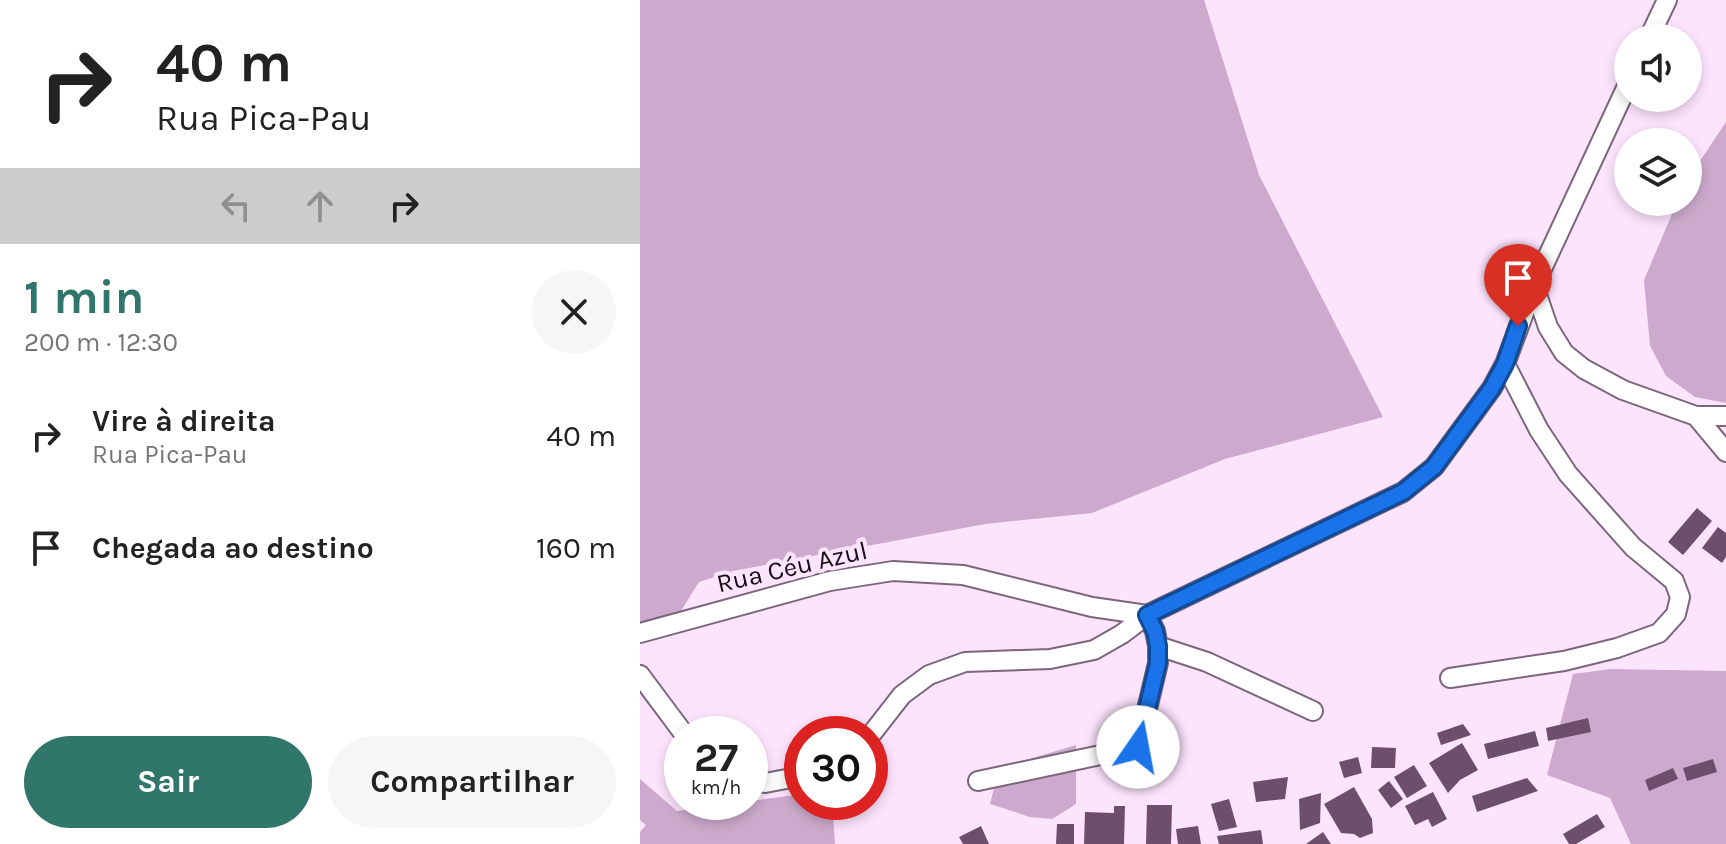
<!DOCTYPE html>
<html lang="pt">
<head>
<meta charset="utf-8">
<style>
	body { margin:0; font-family:Karla,sans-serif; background:#f6f6f6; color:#222; height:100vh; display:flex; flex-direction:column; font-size:30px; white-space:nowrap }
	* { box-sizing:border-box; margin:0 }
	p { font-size:26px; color:#767676 }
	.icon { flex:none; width:44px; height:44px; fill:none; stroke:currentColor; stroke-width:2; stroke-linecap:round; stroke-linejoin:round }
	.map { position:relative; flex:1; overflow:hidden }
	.drawer { display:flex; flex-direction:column; background:#fff; width:640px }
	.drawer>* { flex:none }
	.top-card { background:#fff; color:#222; overflow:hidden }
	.controls { position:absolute; left:974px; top:24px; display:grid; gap:16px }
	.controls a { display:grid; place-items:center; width:88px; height:88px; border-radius:50%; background:#fff; box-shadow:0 4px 12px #0003; font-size:40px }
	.speed { position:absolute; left:24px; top:716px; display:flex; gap:16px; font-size:40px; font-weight:700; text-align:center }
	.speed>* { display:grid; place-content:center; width:104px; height:104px; border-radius:50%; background:#fff; box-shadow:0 4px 12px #0003; line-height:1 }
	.speed small { font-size:20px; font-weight:400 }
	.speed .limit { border:12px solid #d22; background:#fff; color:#111 }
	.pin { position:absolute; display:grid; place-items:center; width:68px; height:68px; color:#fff; margin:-82px -34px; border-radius:50% 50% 50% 0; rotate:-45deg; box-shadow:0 0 8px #0007 }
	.pin .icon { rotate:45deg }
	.me { position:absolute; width:88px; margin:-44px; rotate:12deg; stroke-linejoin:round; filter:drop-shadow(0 0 6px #0008) }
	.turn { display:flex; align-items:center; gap:28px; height:168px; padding:0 24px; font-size:36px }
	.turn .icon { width:104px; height:104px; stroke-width:2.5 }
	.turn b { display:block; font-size:56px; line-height:68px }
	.lanes { display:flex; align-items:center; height:76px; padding:0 24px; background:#0003; justify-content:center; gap:40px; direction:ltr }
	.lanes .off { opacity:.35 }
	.round { display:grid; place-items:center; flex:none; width:84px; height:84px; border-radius:42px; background:#f6f6f6 }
	.overview { display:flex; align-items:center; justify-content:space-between; height:136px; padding:0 24px }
	h1 { font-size:48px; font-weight:700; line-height:60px; color:#30766b }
	.cta { display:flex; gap:16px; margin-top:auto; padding:16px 24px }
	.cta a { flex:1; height:92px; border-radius:48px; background:#30766b; color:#fff; font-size:32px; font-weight:700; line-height:92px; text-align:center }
	.cta a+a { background:#f6f6f6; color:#222 }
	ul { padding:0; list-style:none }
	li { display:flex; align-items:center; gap:24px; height:112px; padding:0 24px }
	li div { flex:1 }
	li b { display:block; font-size:30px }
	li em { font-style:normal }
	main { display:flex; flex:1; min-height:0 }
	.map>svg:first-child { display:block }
</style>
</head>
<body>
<main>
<section class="drawer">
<div class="top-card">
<div class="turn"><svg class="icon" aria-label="right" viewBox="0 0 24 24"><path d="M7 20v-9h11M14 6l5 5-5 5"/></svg><div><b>40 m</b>Rua Pica-Pau</div></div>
<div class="lanes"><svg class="icon off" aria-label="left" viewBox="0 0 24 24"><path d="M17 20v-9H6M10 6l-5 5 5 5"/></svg><svg class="icon off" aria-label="ahead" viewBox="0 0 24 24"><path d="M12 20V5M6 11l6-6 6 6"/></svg><svg class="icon" aria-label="right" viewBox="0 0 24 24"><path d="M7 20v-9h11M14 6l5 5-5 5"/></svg></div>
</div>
<div class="overview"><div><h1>1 min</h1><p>200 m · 12:30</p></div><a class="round"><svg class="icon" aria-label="close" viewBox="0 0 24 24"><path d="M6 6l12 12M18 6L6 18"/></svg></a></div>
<ul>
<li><svg class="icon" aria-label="right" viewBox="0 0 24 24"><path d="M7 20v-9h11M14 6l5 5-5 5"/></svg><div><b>Vire à direita</b><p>Rua Pica-Pau</p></div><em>40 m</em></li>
<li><svg class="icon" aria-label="arrive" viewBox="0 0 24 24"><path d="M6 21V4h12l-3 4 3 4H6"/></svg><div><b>Chegada ao destino</b></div><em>160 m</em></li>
</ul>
<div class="cta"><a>Sair</a><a>Compartilhar</a></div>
</section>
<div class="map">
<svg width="1086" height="844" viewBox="0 0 1086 844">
	<rect width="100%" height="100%" fill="#fde4fd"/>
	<!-- forest -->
	<path fill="#cdaacd" d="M 0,0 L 564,0 L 619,175 L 743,417 L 585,459 L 452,513 L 345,524 L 93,571 L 59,582 L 41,611 L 0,625 Z
		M 1086,122 L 1086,403 L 1055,397 L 1026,376 L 1010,346 L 1004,280 L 1037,202 L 1048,202 L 1048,179 Z
		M 970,669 L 1086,671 L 1086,844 L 991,844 L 970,798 L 907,775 L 933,674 Z
		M 436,745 L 436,804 L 412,819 L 390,817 L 350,804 L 359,768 Z
		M 0,779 L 37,811 L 162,794 L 162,802 L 192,802 L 195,844 L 0,844 L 0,832 L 6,825 L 0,820 Z"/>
	<!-- building -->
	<path fill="#6d4f6d" d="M 1057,508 L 1072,521 L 1043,555 L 1028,542 Z
		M 1078,527 L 1086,533 L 1086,557 L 1082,563 L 1062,548 Z
		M 948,718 L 951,732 L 908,741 L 906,728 Z
		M 823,724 L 831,735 L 801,745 L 797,733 Z
		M 895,731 L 899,746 L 848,759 L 844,744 Z
		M 822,743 L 838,770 L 820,780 L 808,793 L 789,763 Z
		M 732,747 L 756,748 L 755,768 L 731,768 Z
		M 718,757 L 722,773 L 704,778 L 699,762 Z
		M 1073,759 L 1077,772 L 1047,781 L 1043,768 Z
		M 774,765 L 787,786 L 767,798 L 754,777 Z
		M 1033,768 L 1038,779 L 1009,791 L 1005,780 Z
		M 648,777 L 645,799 L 616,802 L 613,782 Z
		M 887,778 L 898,791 L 837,812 L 832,796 Z
		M 749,781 L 763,799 L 751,808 L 738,790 Z
		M 714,787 L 732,819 L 733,833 L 720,838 L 714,834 L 701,833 L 684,804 Z
		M 793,792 L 807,819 L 792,827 L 788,819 L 775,825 L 765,806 Z
		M 681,793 L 680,823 L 660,830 L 659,799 Z
		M 589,799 L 597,827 L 579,831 L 571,804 Z
		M 507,805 L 532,805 L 531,844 L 506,844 Z
		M 474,806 L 485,806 L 484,844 L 444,844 L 445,812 L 474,813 Z
		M 957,814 L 965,827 L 936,844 L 929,844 L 923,834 Z
		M 417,824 L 434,824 L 434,844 L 416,844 Z
		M 341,826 L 349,844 L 323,844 L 319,837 Z
		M 558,826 L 561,844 L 538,844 L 536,829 Z
		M 621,830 L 623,844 L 579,844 L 577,836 Z
		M 683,832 L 691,844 L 666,844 Z"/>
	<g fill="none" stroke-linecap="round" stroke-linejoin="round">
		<!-- street casing -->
		<g stroke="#7b667b" stroke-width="22">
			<path id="street" d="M 1009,38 L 1027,0
				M 894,286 L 908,327 L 924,353 L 944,369 L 983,390 L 1056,416 L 1086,452
				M 1056,416 L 1086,416
				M 0,633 L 190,581 L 253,571 L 323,575 L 452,607 L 507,615
				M 518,646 L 567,662 L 673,711
				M 0,675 L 44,734
				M 810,678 L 924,661 L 977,648 L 1019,633 L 1036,614 L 1040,597 L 1034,581 L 993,547 L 928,474 L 899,430 L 865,364
				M 230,736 L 262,695 L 289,675 L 325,662 L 410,659 L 454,650 L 482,634 L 507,615 L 763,492 L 794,467 L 852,388 L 865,364 L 894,286 L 988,84
				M 110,780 L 125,783 L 162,776
				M 338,781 L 498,747 L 518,663 L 518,646 L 515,631 L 507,615"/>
		</g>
		<!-- street -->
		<use href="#street" stroke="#fff" stroke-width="18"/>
	</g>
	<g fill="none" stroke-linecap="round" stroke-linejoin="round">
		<!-- route casing -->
		<g stroke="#114b97" stroke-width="20">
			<path id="route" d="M 498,747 L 518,663 L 518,646 L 515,631 L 507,615 L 763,492 L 794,467 L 852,388 L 865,364 L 878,326"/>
		</g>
		<!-- route -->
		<use href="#route" stroke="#1a73e8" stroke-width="14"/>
	</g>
	<g text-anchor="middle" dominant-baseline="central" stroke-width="8" stroke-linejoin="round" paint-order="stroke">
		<!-- street labels -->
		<g font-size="26" fill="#160e16" stroke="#fde4fd">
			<text transform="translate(152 567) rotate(-13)">Rua Céu Azul</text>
		</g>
	</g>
</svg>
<div class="controls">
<a><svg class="icon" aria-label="sound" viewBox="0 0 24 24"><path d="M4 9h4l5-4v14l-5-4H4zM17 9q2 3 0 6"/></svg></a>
<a><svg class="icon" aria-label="layers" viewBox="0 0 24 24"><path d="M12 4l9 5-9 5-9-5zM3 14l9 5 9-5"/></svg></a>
</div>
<div class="speed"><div>27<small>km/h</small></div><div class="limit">30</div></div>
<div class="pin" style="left:878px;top:326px;background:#d93025"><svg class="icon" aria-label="arrive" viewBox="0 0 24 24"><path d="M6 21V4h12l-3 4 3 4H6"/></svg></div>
<svg class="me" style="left:498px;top:747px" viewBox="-20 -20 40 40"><circle r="19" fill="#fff"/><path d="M0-13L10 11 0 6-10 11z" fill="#1a73e8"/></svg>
</div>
</main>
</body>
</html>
